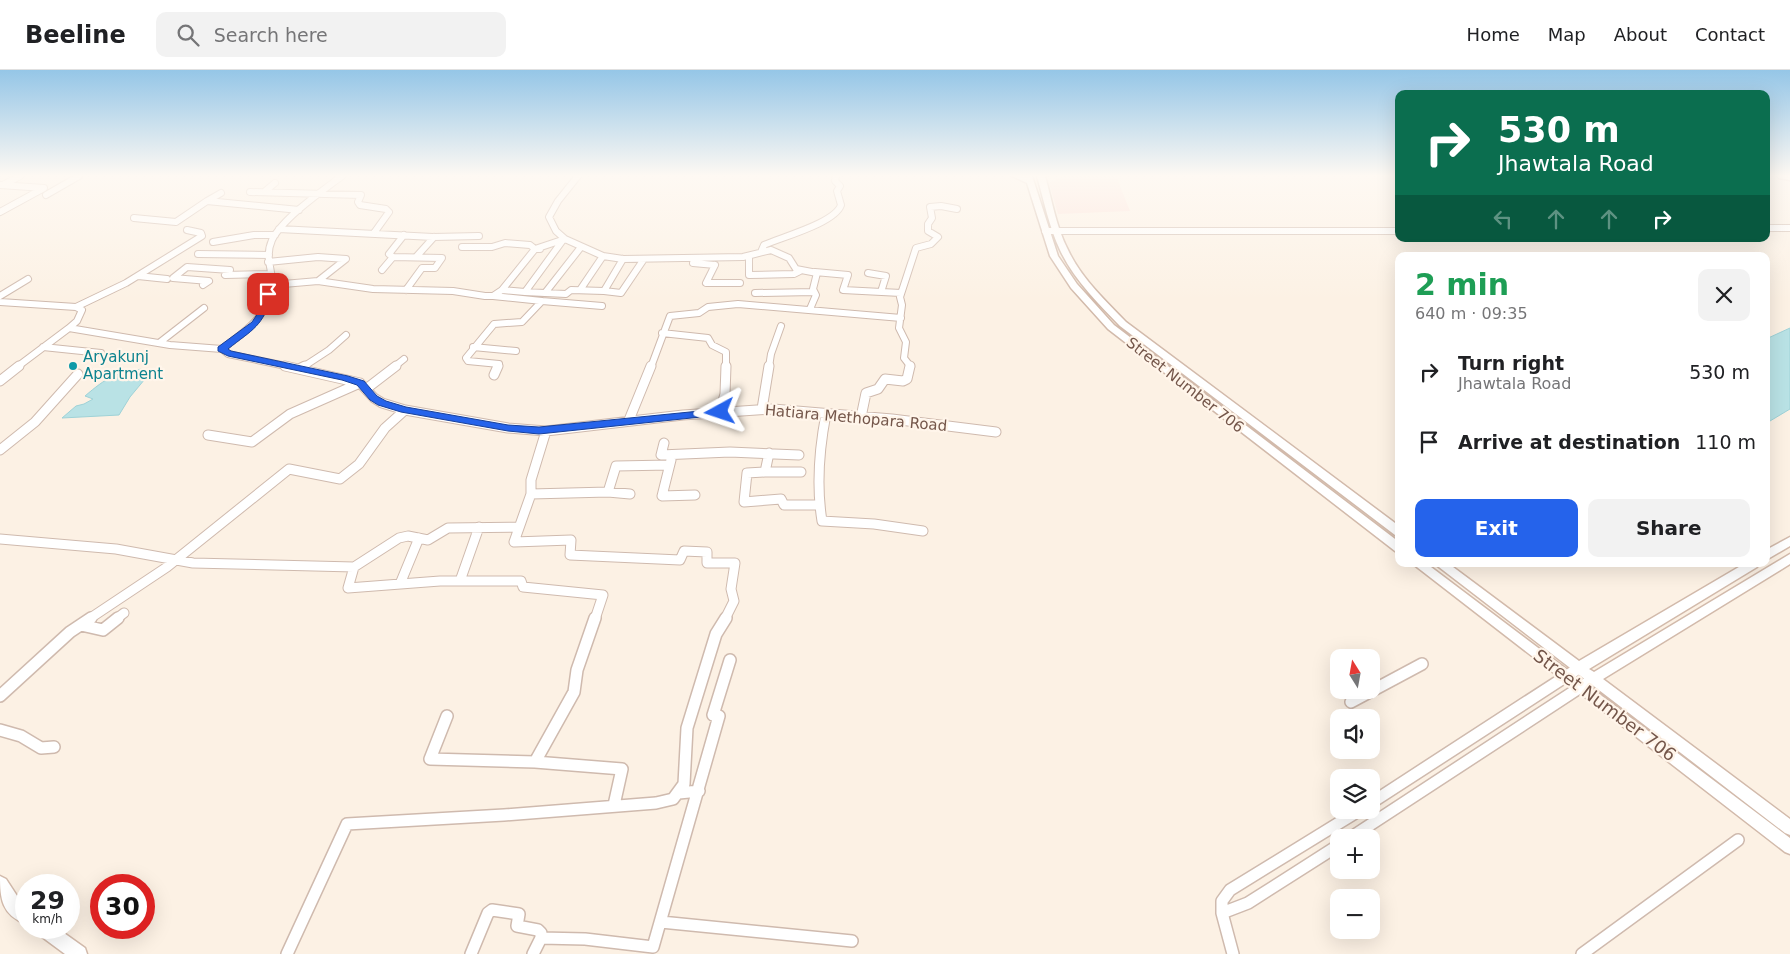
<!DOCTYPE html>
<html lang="en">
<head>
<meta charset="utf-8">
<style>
	body { margin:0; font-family:"DejaVu Sans",sans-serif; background:#f2f2f2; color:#202124; height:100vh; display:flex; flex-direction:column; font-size:19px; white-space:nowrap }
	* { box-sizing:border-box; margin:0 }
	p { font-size:16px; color:#757577 }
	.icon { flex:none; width:28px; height:28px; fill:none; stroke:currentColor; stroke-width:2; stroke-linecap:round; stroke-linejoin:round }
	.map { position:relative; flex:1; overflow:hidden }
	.panel { position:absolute; left:1395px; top:182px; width:375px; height:315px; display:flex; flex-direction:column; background:#fff; border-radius:10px; box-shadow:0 5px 20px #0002 }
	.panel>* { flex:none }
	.hud { position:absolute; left:1395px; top:20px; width:375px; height:152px; border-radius:10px; box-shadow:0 5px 20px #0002; background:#0b6e4f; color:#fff; overflow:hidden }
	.needle { width:32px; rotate:349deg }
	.tools { position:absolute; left:1330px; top:579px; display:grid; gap:10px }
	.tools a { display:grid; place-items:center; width:50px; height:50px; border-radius:10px; background:#fff; box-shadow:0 5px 20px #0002; font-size:25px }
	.speed { position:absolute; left:15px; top:804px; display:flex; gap:10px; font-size:25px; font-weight:700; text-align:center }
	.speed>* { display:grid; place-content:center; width:65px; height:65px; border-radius:50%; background:#fff; box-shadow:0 5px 20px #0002; line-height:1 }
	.speed small { font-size:12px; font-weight:400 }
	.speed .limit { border:8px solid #d22; background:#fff; color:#111 }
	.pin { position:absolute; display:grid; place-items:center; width:42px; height:42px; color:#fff; margin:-21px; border-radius:10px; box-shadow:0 2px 8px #0006 }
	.me { position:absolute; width:55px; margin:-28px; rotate:265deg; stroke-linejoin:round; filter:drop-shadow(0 0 4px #0008) }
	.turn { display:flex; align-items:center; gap:18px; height:105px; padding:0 20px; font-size:22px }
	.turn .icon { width:65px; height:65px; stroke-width:2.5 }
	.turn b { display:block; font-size:35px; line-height:42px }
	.lanes { display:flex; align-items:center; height:48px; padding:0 20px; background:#0003; justify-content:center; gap:25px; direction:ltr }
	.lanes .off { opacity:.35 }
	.round { display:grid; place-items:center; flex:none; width:52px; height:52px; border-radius:10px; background:#f2f2f2 }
	.summary { display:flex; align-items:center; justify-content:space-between; height:85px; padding:0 20px }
	h1 { font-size:30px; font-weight:700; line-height:38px; color:#1e9e55 }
	.button { display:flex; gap:10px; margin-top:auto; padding:10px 20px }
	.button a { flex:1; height:58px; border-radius:10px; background:#2563eb; color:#fff; font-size:20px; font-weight:700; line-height:58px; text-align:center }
	.button a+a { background:#f2f2f2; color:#202124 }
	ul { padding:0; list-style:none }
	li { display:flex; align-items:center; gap:15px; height:70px; padding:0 20px }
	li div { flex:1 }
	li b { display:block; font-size:19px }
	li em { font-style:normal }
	header { display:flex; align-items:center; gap:30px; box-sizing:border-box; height:70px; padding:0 25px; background:#fff; border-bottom:1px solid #e0e0e0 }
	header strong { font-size:24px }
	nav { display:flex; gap:28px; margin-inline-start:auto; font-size:18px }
	.search { width:350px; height:45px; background:#f2f2f2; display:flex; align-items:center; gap:12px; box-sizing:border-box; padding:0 18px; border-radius:10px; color:#757577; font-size:19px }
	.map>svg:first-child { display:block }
</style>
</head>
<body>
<header>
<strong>Beeline</strong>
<div class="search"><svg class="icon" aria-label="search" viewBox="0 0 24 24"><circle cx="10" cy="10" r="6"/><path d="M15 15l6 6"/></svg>Search here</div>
<nav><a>Home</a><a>Map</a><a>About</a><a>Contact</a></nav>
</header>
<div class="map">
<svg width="1790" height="884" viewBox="0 0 1790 884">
	<rect width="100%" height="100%" fill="#fcf1e4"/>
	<!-- commercial -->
	<path fill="#fce0d8" d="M 1063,106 L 1116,106 L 1130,141 L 1058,144 L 1049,113 Z"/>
	<!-- water -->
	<path fill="#b9e2e5" stroke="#9fd2d7" d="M 1790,258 L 1790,339 L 1770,351 L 1766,349 L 1766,269 Z
		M 143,299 L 150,303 L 130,327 L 119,345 L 62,348 L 76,336 L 84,334 L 93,329 L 85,326 C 106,308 116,302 143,299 Z"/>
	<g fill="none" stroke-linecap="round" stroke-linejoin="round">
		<!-- street-far2 casing -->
		<g stroke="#cfbaae" stroke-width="8">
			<path id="street-far2" d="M 578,106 L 558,131 L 549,147 L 556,161 L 565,169 L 603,186 L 623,189 L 743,187 L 771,180 L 789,188 L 796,199 L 817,203 L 813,219 L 816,225 L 810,239
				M 0,115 L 44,118 L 0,142
				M 3,115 L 20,106
				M 250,122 L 361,125 L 358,132 L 360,135 L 386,139 L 389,142 L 374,163
				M 264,122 L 275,113
				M 46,125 L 79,106
				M 207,131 L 221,123
				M 134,148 L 176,152 L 207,131 L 299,140
				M 1766,158 L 1790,158
				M 279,159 L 433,167 L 479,166
				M 1045,161 L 1399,161
				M 563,170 L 525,222 L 502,220 L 535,179 L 565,169
				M 213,172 L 254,165 L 275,165
				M 462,177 L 492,177 L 505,173 L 530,175 L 535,179 L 540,179
				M 761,182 L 764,175 C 782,167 835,153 841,135 L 837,121 L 840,116 L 835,111 L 836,106
				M 198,184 L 269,185
				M 393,187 L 442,188 L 435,198 L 422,198 L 406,220
				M 416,187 L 434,167
				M 749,187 L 749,205 L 794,204 L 800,201
				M 268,192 L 318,187 L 346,189 L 318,211
				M 693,193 L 715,195
				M 715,195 L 706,213 L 740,213
				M 382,200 L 393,187 L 389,184 L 404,165
				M 815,202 L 848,205 L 843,220 L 901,223
				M 868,203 L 886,206 L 881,222
				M 138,206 L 167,209
				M 203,215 L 209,211 L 173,208 L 187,197 L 230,200 L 225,205 L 271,204
				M 272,215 L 318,211 L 373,219 L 453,221 L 485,226 L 493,226 L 502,220
				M 580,220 L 603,186
				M 604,221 L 621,223 L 644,189
				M 525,222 L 545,223 L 581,177
				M 545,223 L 566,224 L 571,220 L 604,221 L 623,189
				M 755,223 L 814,222
				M 0,226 L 28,209
				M 493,226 L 542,231 L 522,252 L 494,254 L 466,288 L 468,291 L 499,294 L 498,297
				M 542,231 L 602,236
				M 0,232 L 76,237 L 82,240 L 77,251 L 69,258 L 170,275 L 222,279 C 244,262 269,247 272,215 C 273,199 264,188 272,170 C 283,148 322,121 342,106
				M 76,237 L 126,213 L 202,166 L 201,163 L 187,160
				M 662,263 L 708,268 L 712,275 L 726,282 L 726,297
				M 159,273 L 204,238
				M 43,277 L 101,283
				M 473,277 L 516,281
				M 222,279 L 228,284 L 291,297
				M 17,297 L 69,258
				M 303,297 L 329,280 L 346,265
				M 394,297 L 404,289
				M 651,297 L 670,246 L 699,243 L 708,237 L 738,234 L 901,248
				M 769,297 L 771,284 L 781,256
				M 911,297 L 904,288 L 906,272 L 899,258 L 902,235 L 900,227 L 916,178 L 931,174 L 938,167 L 928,161 L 928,154 L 932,148 L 930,137 L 941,136 L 957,139"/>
		</g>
		<!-- street-far1 casing -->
		<g stroke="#cfbaae" stroke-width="11">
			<path id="street-far1" d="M 285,296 L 360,313 L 374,328 L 382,333 L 405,340 L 508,358 L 546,361 L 683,345 L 773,339 L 892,349 L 996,362
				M 301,298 L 305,296
				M 494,305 L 498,296
				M 0,311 L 19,296
				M 366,319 L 396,296
				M 762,339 L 769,296
				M 720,342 L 725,324 L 726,296
				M 826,344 C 819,380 816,414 822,451 L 874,454 L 923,461
				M 861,347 L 866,323 L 878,319 L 885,309 L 903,311 L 907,309 L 910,296
				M 629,350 L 651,296
				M 546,361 L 531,410 L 531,424 L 608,422 L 630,424
				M 208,365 L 252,372 L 290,344 L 360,313
				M 664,373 L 661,385 L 730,382 L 799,385
				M 0,380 L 35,352 L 78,304
				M 769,383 L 765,402 L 747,403 L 744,432 L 781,429 L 784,435 L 819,435
				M 671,390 L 662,426 L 695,425
				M 765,402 L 801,402
				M 608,422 L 616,396 L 669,395
				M 531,424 L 514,472 L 571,470 L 570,485 L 680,490 L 684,481 L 707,482 L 707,493 L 735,493 L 731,519 L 734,531 L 725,549
				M 0,469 L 116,479 L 193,493 L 354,497 L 399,468 L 408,466 L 428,470 L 448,458 L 519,457
				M 354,497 L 348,518 L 440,511 L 521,511 L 523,517 L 603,525 L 595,549
				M 460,511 L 479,457
				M 400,514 L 419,468
				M 89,549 L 167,497 L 289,399 L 340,409 L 359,394 L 385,358 L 405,340
				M 116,549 L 124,543"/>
		</g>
		<!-- street casing -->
		<g stroke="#cfbaae" stroke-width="14">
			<path id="street" d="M 81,555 L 103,560 L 118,548
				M 0,626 L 70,562 L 91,548
				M 1351,632 L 1422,594
				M 447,646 L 430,689 L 535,692 L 574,622 L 577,600 L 595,548
				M 0,660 L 21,666 L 41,678 L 54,677
				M 535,692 L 622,699 L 614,735
				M 679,723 L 699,721
				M 1371,733 L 1579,598
				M 1350,768 L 1593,609
				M 1222,843 L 1248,833 L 1339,775
				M 661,852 L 852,871
				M 287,884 L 347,754 L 504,745 L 656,733 L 673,729 L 684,714 L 687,658 L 716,564 L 726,548
				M 471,884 L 488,843 L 492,840 L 519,844 L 517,856 L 538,860 L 541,863 L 541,868
				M 533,884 L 541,868 L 585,869 L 653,877 L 719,646 L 713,645 L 730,590
				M 1233,884 L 1222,843 L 1222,831 L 1230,820 L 1360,740
				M 1582,884 L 1738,770"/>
		</g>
		<!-- secondary casing -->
		<g stroke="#d2baab" stroke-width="3">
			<path id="secondary" d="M 1012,106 L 1032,106 L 1058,186 L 1077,214 L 1114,255 L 1399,472 L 1399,482 L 1395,481 L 1108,259 L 1071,218 L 1050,186 L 1027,113 Z
				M 1037,106 L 1045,106 C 1052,130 1056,157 1068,180 C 1081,208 1105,230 1126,252 L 1399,456 L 1399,466 L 1395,465 L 1120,256 C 1098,233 1074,210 1060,180 C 1049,157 1044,131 1037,106 Z
				M 1778,106 L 1790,106 L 1790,110 L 1779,108 Z
				M 1790,467 L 1790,476 L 1766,490 L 1766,480 Z
				M 1790,484 L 1790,494 L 1603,609 L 1790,749 L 1790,765 L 1785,763 L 1435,494 L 1449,494 L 1579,591 L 1744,494 L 1759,494 L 1757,497 L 1589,599 L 1594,602 Z
				M 1413,494 L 1427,494 L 1790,768 L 1790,784 L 1785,782 Z
				M 0,806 L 6,809 L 23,835 L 26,837 L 26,854 C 2,845 0,829 0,806 Z
				M 36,858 L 57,858 L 85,878 L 87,884 L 65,884 L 38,864 Z"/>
		</g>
		<!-- street-far2 -->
		<use href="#street-far2" stroke="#fff" stroke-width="6"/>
		<!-- street-far1 -->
		<use href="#street-far1" stroke="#fff" stroke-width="9"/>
		<!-- street -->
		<use href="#street" stroke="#fff" stroke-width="11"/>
		<!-- secondary -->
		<use href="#secondary" fill="#fff" fill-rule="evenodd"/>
	</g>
	<!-- sky -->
	<linearGradient id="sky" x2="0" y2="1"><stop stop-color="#95c6e7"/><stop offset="0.46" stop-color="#fef9f3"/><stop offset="1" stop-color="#fef9f3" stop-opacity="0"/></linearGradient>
	<rect width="1790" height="230" fill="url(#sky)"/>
	<!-- route -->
	<path fill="#2563eb" stroke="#184099" d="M 268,221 L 272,224 C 263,257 253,259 228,279 L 231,281 L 348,306 L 364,311 L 377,326 L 386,331 L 406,337 L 508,355 L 539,357 L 720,339 L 725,342 L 720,345 L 539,364 L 508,361 L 401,342 L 378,335 L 370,330 L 357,315 L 342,310 L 228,286 L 218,281 L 218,277 L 252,252 L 258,243 L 264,224 Z"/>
	<!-- markers -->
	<circle fill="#0f9aa8" stroke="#fff5ea" stroke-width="2" cx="73" cy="296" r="5"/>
	<g text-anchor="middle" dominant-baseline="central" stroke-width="4.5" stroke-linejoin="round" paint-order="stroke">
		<!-- culture labels -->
		<g font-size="15" fill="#0d838f" stroke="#fff5ea" text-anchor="start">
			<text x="83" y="287">Aryakunj<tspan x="83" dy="17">Apartment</tspan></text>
		</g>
		<!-- street labels -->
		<g font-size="15" fill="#74564a" stroke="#fff5ea">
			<text transform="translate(1185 315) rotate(38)">Street Number 706</text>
			<text transform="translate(856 348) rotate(5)">Hatiara Methopara Road</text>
		</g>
		<!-- near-street labels -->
		<g font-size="18" fill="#74564a" stroke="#fff5ea">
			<text transform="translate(1605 635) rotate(37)">Street Number 706</text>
		</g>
	</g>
</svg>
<div class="tools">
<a><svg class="needle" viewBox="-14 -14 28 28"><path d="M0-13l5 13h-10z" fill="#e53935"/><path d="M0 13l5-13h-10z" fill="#757577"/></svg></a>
<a><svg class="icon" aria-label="sound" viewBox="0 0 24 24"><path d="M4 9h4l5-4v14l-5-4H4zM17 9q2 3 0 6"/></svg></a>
<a><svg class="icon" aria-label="layers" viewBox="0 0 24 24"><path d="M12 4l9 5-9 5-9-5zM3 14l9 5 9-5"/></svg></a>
<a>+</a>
<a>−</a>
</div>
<div class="speed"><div>29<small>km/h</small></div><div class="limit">30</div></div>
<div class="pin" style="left:268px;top:224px;background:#d93025"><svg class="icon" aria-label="arrive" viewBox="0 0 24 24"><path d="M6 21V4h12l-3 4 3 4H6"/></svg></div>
<svg class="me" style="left:720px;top:342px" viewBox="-20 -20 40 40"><path d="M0-17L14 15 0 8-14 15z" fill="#2563eb" stroke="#fff" stroke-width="4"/></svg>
<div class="hud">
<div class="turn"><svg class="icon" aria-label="right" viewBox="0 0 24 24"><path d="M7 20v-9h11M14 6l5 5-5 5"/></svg><div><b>530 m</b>Jhawtala Road</div></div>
<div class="lanes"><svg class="icon off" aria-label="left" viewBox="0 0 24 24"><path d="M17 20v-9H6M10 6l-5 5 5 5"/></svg><svg class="icon off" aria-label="ahead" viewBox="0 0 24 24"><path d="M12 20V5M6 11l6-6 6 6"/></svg><svg class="icon off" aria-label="ahead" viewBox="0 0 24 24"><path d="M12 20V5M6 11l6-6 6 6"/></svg><svg class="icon" aria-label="right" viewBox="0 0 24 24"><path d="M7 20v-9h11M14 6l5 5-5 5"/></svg></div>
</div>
<section class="panel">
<div class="summary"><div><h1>2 min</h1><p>640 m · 09:35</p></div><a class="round"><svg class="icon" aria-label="close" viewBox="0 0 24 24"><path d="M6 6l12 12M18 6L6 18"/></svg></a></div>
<ul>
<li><svg class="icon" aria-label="right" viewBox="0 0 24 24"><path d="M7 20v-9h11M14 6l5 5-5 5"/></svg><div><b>Turn right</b><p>Jhawtala Road</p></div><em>530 m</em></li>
<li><svg class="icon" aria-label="arrive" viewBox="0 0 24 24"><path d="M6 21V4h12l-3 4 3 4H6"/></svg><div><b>Arrive at destination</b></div><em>110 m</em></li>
</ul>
<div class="button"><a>Exit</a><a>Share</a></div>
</section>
</div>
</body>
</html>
